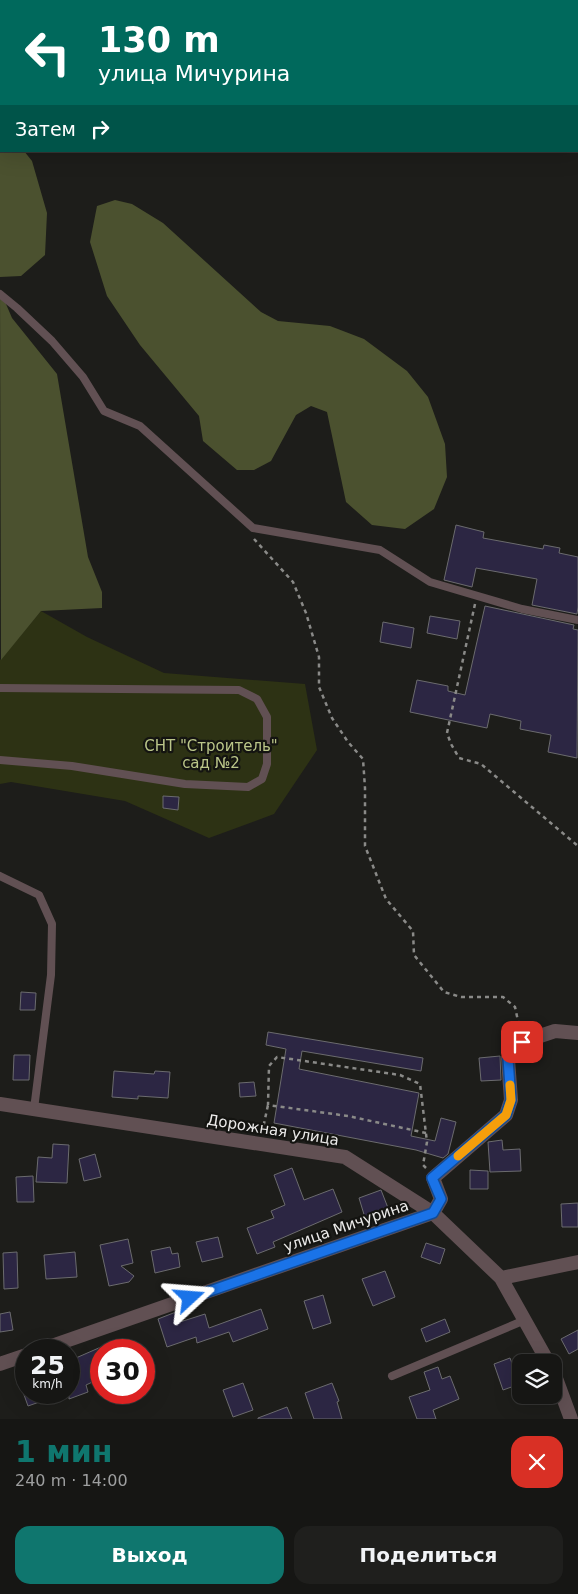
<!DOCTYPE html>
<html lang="ru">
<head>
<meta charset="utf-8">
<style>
	body { margin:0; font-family:"DejaVu Sans",sans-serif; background:#1f1f1d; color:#f1f3f6; height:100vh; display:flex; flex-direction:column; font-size:19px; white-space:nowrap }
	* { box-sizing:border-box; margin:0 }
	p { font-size:16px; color:#9e9fa0 }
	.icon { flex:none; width:28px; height:28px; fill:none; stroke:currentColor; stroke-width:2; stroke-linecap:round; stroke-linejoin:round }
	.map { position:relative; height:1419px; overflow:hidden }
	.drawer { display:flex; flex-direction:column; background:#161614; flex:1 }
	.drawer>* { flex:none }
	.guide { position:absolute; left:0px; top:0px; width:579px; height:152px; box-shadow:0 5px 20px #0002,0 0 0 1px #353534; background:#00695c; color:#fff; overflow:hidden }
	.fabs { position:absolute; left:512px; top:1354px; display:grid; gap:10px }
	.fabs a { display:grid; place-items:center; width:50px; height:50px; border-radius:10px; background:#161614; box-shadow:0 5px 20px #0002,0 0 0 1px #353534; font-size:25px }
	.speed { position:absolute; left:15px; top:1339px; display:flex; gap:10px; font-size:25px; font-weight:700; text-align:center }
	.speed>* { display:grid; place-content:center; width:65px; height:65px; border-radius:50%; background:#161614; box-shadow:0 5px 20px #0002,0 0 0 1px #353534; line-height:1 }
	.speed small { font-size:12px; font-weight:400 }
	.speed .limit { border:8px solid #d22; background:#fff; color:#111 }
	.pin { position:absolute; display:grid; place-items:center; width:42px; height:42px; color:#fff; margin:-21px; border-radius:10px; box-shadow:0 2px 8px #0006 }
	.me { position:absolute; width:55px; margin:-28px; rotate:71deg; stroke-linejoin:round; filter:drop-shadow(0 0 4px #0008) }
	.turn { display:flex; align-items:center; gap:18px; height:105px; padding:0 15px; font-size:22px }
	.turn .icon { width:65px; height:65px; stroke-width:2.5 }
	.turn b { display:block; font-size:35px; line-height:42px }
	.then { display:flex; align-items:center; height:48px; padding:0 15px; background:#0003; gap:10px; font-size:19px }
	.round { display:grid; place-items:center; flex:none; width:52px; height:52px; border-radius:15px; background:#1f1f1d }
	.headline { display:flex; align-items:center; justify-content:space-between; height:85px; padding:0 15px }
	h1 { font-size:30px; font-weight:800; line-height:38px; color:#0f766e }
	.button { display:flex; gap:10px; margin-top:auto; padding:10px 15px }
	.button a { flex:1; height:58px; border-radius:15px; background:#0f766e; color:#fff; font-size:20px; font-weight:800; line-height:58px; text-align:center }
	.button a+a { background:#1f1f1d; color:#f1f3f6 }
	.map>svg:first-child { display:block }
</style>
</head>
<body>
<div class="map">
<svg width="578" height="1419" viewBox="0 0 578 1419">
	<rect width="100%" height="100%" fill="#1d1d1a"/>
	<!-- green -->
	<path fill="#2d3214" d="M 41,611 L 87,637 L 164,673 L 305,684 L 317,750 L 274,814 L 209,838 L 125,801 L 11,782 L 0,784 L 0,660 Z"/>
	<!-- forest -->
	<path fill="#4b512f" d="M 0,137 L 1,151 L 24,151 L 32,161 L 47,213 L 45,255 L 21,276 L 0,277 Z
		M 115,200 L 132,204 L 163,223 L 261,312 L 278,321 L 330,326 L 364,339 L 407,371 L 428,397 L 445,444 L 447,477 L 434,509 L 405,529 L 372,525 L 346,502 L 327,412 L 311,406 L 296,415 L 271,461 L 254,470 L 237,470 L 203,441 L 199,416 L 140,345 L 107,296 L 90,242 L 97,206 Z
		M 0,290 L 12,318 L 57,374 L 88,557 L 102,592 L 102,608 L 41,611 L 1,660 Z"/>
	<!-- building -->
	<path fill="#2c2643" stroke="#6b6b6e" d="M 456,525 L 484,532 L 483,538 L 543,549 L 544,545 L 560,548 L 559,553 L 578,557 L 578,607 L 577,614 L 532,605 L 537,579 L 476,568 L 472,587 L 444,580 Z
		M 485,606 L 574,625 L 573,629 L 578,630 L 577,758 L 548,752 L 551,735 L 520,729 L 521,721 L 490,714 L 487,728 L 410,712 L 417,680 L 448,686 L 448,691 L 465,695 Z
		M 430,616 L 460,621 L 457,639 L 427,633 Z
		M 383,622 L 414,628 L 411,648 L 380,642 Z
		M 163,796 L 179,797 L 178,810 L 163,808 Z
		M 21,992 L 36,993 L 35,1010 L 20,1010 Z
		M 268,1032 L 423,1058 L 421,1071 L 302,1051 L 299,1069 L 419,1093 L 411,1136 L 435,1141 L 441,1118 L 456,1122 L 448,1154 L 443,1158 L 416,1150 L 274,1123 L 286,1049 L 266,1045 Z
		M 14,1055 L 30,1055 L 29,1080 L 13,1080 Z
		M 500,1056 L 501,1080 L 481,1081 L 479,1058 Z
		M 114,1071 L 154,1074 L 155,1071 L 170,1072 L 168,1098 L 138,1096 L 138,1099 L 112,1097 Z
		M 254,1082 L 256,1096 L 240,1097 L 239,1083 Z
		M 502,1140 L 503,1150 L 520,1149 L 521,1171 L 490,1172 L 488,1142 Z
		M 53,1144 L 69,1145 L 67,1183 L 36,1182 L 38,1157 L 52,1158 Z
		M 95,1154 L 101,1177 L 84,1181 L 79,1159 Z
		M 292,1168 L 304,1200 L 333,1189 L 342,1212 L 273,1242 L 275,1247 L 257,1254 L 247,1228 L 274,1218 L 271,1211 L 285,1205 L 274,1175 Z
		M 470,1170 L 488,1171 L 488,1189 L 470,1189 Z
		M 33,1176 L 34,1202 L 17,1202 L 16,1177 Z
		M 381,1190 L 390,1213 L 366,1221 L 359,1198 Z
		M 578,1203 L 578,1227 L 562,1227 L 561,1204 Z
		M 218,1237 L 223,1257 L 202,1262 L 196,1242 Z
		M 128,1239 L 133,1263 L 121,1266 L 134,1276 L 129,1282 L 109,1286 L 100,1245 Z
		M 426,1243 L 445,1249 L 440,1264 L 421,1257 Z
		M 170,1247 L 172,1254 L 178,1253 L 180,1267 L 155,1273 L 151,1251 Z
		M 17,1252 L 18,1288 L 4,1289 L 3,1253 Z
		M 75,1252 L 77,1277 L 46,1279 L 44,1255 Z
		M 385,1271 L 395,1297 L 373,1306 L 362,1279 Z
		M 323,1295 L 331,1323 L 313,1329 L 304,1301 Z
		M 261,1309 L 268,1329 L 233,1342 L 229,1332 L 197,1343 L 196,1337 L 167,1347 L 158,1319 L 176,1312 L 180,1322 L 205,1314 L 209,1328 Z
		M 10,1312 L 13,1330 L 0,1332 L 0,1314 Z
		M 445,1319 L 450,1332 L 426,1342 L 421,1329 Z
		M 578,1330 L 578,1349 L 569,1354 L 561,1339 Z
		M 101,1347 L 101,1378 L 86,1385 L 88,1392 L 69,1399 L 69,1361 Z
		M 510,1358 L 520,1384 L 503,1390 L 494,1364 Z
		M 438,1367 L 442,1379 L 450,1376 L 459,1399 L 433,1410 L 436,1419 L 417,1419 L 409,1397 L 430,1390 L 424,1372 Z
		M 243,1383 L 253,1410 L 233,1417 L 223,1390 Z
		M 332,1383 L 339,1401 L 337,1402 L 342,1419 L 314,1419 L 305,1393 Z
		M 23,1392 L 62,1392 L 62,1394 L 28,1406 Z
		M 287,1407 L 292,1419 L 258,1419 L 258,1418 Z"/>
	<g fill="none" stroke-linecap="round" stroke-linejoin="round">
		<!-- path -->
		<path stroke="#8a8a88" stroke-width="2.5" stroke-dasharray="4 4" stroke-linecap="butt" d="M 254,539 L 293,582 L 306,613 L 319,657 L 319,687 L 332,718 L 348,742 L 363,759 L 365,788 L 365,846 L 386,899 L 413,931 L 414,955 L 444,992 L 461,997 L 503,997 L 515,1007 L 520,1030
			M 475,604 L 447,733 L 451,744 L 459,758 L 481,764 L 578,846
			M 262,1133 L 268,1105
			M 426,1168 L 423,1165 L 427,1142 L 420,1084 L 400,1075 L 277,1057 L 269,1066 L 268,1105 L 348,1116 L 426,1133"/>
		<!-- service -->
		<path stroke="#615053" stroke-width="8" d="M 566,0 L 567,1
			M 287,1 L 289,0
			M 578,14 L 578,15
			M 0,294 L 17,308 L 52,341 L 83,377 L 104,411 L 140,426 L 253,528 L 380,550 L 430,582 L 522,609 L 578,620
			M 0,688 L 239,690 L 257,699 L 267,717 L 267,764 L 262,779 L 248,787 L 185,784 L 72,766 L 0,760
			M 0,876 L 39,895 L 52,924 L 51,975 L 34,1109
			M 392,1376 L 525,1320"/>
		<!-- minor -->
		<path stroke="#615053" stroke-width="14" d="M 200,1 L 201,0
			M 0,114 L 1,114
			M 0,1104 L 345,1157 L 433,1213 L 501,1278 L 548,1362
			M 501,1278 L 578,1262
			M 40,1350 L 433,1213 L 441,1199 L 433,1178 L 506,1115 L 511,1100 L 508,1059 L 522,1042 L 555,1031 L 578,1033
			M 0,1364 L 26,1355
			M 554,1373 L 571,1419"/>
	</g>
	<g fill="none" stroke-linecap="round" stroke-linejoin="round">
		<!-- route casing -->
		<g stroke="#114b97" stroke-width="12">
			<path id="route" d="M 190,1298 L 433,1213 L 441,1199 L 432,1178 L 506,1115 L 511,1100 L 508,1059 L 522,1042"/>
		</g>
		<!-- route -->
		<use href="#route" stroke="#1a73e8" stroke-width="9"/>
		<!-- slow -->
		<path stroke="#f59e0b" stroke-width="9" d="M 458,1156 L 506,1115 L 511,1100 L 510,1085"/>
	</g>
	<g text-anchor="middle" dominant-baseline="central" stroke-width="4.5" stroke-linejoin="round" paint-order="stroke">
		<!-- park labels -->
		<g font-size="15" fill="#bbc689" stroke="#141411">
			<text x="211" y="746">СНТ "Строитель"<tspan x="211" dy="17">сад №2</tspan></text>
		</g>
		<!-- street labels -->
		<g font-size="15" fill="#ebeae9" stroke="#141411">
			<text transform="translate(273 1130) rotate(9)">Дорожная улица</text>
			<text transform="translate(346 1226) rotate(-19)">улица Мичурина</text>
		</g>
	</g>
</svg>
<div class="fabs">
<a><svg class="icon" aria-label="layers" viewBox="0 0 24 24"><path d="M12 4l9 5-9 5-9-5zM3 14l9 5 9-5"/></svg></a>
</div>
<div class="speed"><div>25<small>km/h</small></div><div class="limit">30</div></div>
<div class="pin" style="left:522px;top:1042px;background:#d93025"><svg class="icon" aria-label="arrive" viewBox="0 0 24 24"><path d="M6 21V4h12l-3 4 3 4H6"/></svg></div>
<svg class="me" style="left:190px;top:1298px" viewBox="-20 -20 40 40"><path d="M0-17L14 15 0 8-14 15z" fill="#1a73e8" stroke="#fff" stroke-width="4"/></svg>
<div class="guide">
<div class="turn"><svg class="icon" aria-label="left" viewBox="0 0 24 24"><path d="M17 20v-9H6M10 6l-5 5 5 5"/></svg><div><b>130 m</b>улица Мичурина</div></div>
<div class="then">Затем<svg class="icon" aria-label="right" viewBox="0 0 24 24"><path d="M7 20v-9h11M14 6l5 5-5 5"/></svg></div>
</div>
</div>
<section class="drawer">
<div class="headline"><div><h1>1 мин</h1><p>240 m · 14:00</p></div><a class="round" style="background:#d93025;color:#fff"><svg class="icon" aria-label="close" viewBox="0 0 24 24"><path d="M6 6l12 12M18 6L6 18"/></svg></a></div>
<div class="button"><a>Выход</a><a>Поделиться</a></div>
</section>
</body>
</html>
